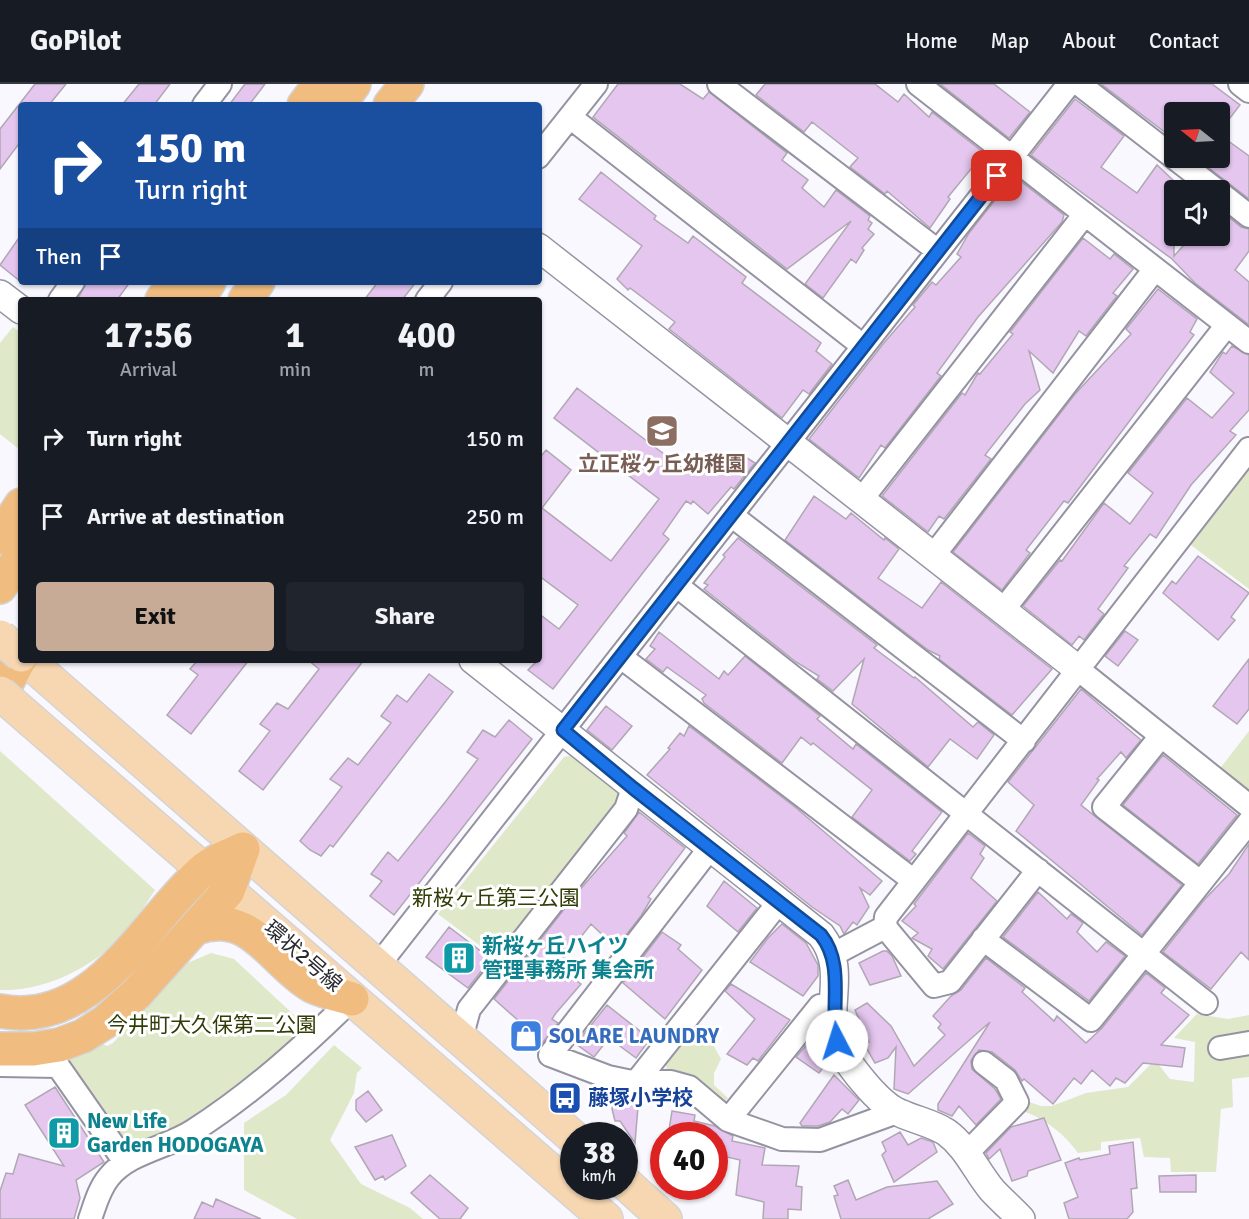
<!DOCTYPE html>
<html lang="en">
<head>
<meta charset="utf-8">
<style>
	body { margin:0; font-family:Signika,"Noto Sans JP",sans-serif; background:#20242c; color:#f1f3f6; height:100vh; display:flex; flex-direction:column; font-size:22px; white-space:nowrap }
	* { box-sizing:border-box; margin:0 }
	p { font-size:20px; color:#9ea1a6 }
	.icon { flex:none; width:33px; height:33px; fill:none; stroke:currentColor; stroke-width:2; stroke-linecap:round; stroke-linejoin:round }
	.map { position:relative; flex:1; overflow:hidden }
	.side { position:absolute; left:18px; top:213px; width:524px; height:366px; display:flex; flex-direction:column; background:#171b24; border-radius:6px; box-shadow:0 2px 4px #0004 }
	.side>* { flex:none }
	.top-card { position:absolute; left:18px; top:18px; width:524px; height:183px; border-radius:6px; box-shadow:0 2px 4px #0004; background:#1a4fa0; color:#fff; overflow:hidden }
	.needle { width:39px; rotate:288deg }
	.controls { position:absolute; left:1164px; top:18px; display:grid; gap:12px }
	.controls a { display:grid; place-items:center; width:66px; height:66px; border-radius:6px; background:#171b24; box-shadow:0 2px 4px #0004; font-size:30px }
	.speed { position:absolute; left:560px; top:1038px; display:flex; gap:12px; font-size:30px; font-weight:700; text-align:center }
	.speed>* { display:grid; place-content:center; width:78px; height:78px; border-radius:50%; background:#171b24; box-shadow:0 2px 4px #0004; line-height:1 }
	.speed small { font-size:15px; font-weight:400 }
	.speed .limit { border:9px solid #d22; background:#fff; color:#111 }
	.pin { position:absolute; display:grid; place-items:center; width:51px; height:51px; color:#fff; margin:-26px; border-radius:12px; box-shadow:0 3px 9px #0006 }
	.me { position:absolute; width:66px; margin:-33px; rotate:355deg; stroke-linejoin:round; filter:drop-shadow(0 0 4px #0008) }
	.turn { display:flex; align-items:center; gap:21px; height:126px; padding:0 18px; font-size:27px }
	.turn .icon { width:78px; height:78px; stroke-width:2.5 }
	.turn b { display:block; font-size:42px; line-height:51px }
	.then { display:flex; align-items:center; height:57px; padding:0 18px; background:#0003; gap:12px; font-size:22px }
	.eta { display:flex; justify-content:space-evenly; align-items:center; height:102px; text-align:center }
	.eta b { font-size:36px; font-weight:700; line-height:42px }
	.primary-button { display:flex; gap:12px; margin-top:auto; padding:12px 18px }
	.primary-button a { flex:1; height:69px; border-radius:6px; background:#c8ab97; color:#111; font-size:24px; font-weight:700; line-height:69px; text-align:center }
	.primary-button a+a { background:#20242c; color:#f1f3f6 }
	ul { padding:0; list-style:none }
	li { display:flex; align-items:center; gap:18px; height:78px; padding:0 18px }
	li div { flex:1 }
	li b { display:block; font-size:22px }
	li em { font-style:normal }
	header { display:flex; align-items:center; gap:36px; box-sizing:border-box; height:84px; padding:0 30px; background:#171b24; border-bottom:2px solid #363941 }
	header strong { font-size:28px }
	nav { display:flex; gap:33px; margin-inline-start:auto; font-size:21px }
	.map>svg:first-child { display:block }
</style>
</head>
<body>
<header>
<strong>GoPilot</strong>
<nav><a>Home</a><a>Map</a><a>About</a><a>Contact</a></nav>
</header>
<div class="map">
<svg width="1249" height="1135" viewBox="0 0 1249 1135">
	<rect width="100%" height="100%" fill="#f9f8fe"/>
	<!-- green -->
	<path fill="#dfe8c9" d="M 13,243 L 21,249 L 20,366 L 0,350 L 0,259 Z
		M 1249,380 L 1249,505 L 1187,458 Z
		M 1249,647 L 1249,713 L 1218,687 Z
		M 0,667 L 155,806 C 147,818 140,830 132,841 C 102,879 48,908 0,906 Z
		M 573,671 L 620,710 L 619,720 L 495,873 L 438,830 L 564,673 Z
		M 211,869 L 234,875 L 307,943 L 266,978 L 187,1038 L 133,1063 L 123,1063 L 67,975 L 103,960 L 107,962 L 113,959 L 185,880 Z
		M 1197,930 L 1228,935 L 1249,931 L 1249,993 L 1232,995 L 1233,1023 L 1221,1025 L 1216,1088 L 1171,1088 L 1170,1074 L 1144,1073 L 1140,1054 L 1101,1058 L 1101,1066 L 1078,1069 C 1065,1051 1046,1035 1025,1028 L 1026,1017 L 1041,1022 L 1052,1022 L 1086,1009 L 1128,1003 L 1155,976 L 1170,995 L 1194,998 L 1195,958 L 1174,954 Z
		M 690,948 L 703,956 L 711,957 L 721,975 L 714,989 L 714,1001 L 728,1014 L 725,1018 L 692,993 L 668,989 L 665,979 Z
		M 334,961 L 362,984 L 357,989 L 354,1009 L 330,1056 L 361,1100 L 410,1124 L 423,1135 L 297,1135 L 244,1106 L 244,1039 L 286,1011 Z"/>
	<!-- building -->
	<path fill="#e4c6ee" stroke="#b1a7b4" stroke-width="1.5" d="M 35,0 L 66,0 L 49,21 L 21,21 L 21,57 L 0,85 L 0,45 Z
		M 139,0 L 170,0 L 154,21 L 122,21 Z
		M 245,0 L 265,0 L 249,21 L 229,21 Z
		M 618,0 L 680,0 L 703,15 L 709,8 L 787,69 L 782,76 L 808,96 L 802,104 L 824,123 L 836,106 L 870,132 L 868,136 L 872,139 L 868,145 L 874,150 L 862,164 L 864,166 L 856,179 L 851,175 L 823,214 L 805,200 L 851,137 L 787,185 L 593,33 Z
		M 765,0 L 875,0 L 898,18 L 904,10 L 929,33 L 932,28 L 984,69 L 948,113 L 950,115 L 930,144 L 887,107 L 885,110 L 850,83 L 858,74 L 812,38 L 804,48 L 756,11 Z
		M 940,0 L 994,0 L 1030,28 L 1009,54 Z
		M 1101,0 L 1212,0 L 1240,21 L 1220,47 L 1220,28 L 1201,28 L 1188,19 L 1180,28 L 1174,28 L 1174,55 Z
		M 1075,15 L 1124,52 L 1101,83 L 1137,109 L 1157,81 L 1174,97 L 1174,172 L 1192,152 L 1220,152 L 1220,126 L 1241,143 L 1249,145 L 1249,167 L 1235,186 L 1249,198 L 1249,241 L 1195,199 L 1172,175 L 1031,71 Z
		M 1220,51 L 1249,72 L 1249,115 L 1196,74 L 1220,74 Z
		M 601,88 L 656,132 L 654,135 L 688,159 L 693,152 L 746,193 L 742,199 L 821,259 L 816,267 L 832,280 L 809,310 L 803,306 L 782,334 L 669,245 L 675,238 L 630,204 L 628,206 L 617,195 L 642,162 L 579,115 Z
		M 1014,92 L 1064,131 L 1062,138 L 978,233 L 937,289 L 941,292 L 885,364 L 881,361 L 859,394 L 809,355 L 883,260 L 915,223 L 913,221 L 932,198 L 936,201 L 961,173 L 957,170 L 969,149 Z
		M 21,151 L 21,198 L 0,181 Z
		M 1083,154 L 1110,175 L 1114,170 L 1133,185 L 1113,209 L 1117,212 L 1086,252 L 1079,247 L 1053,289 L 1029,267 L 1040,306 L 1025,320 L 985,371 L 991,375 L 944,435 L 939,432 L 928,448 L 882,412 L 962,309 L 965,311 L 978,289 L 980,290 L 1013,250 L 1010,248 Z
		M 87,198 L 130,198 L 117,216 L 77,216 Z
		M 378,198 L 416,198 L 402,216 L 364,216 Z
		M 1158,205 L 1197,235 L 1190,248 L 1194,251 L 1068,419 L 1064,417 L 1033,457 L 1026,466 L 1030,469 L 1002,506 L 953,468 L 1075,310 L 1131,250 L 1126,245 Z
		M 1232,262 L 1249,271 L 1249,326 L 1230,347 L 1236,351 L 1191,401 L 1156,454 L 1150,450 L 1124,482 L 1128,484 L 1098,525 L 1104,530 L 1084,556 L 1079,552 L 1072,561 L 1023,522 L 1060,476 L 1062,477 L 1104,419 L 1130,440 L 1153,409 L 1128,389 L 1187,314 L 1212,334 L 1234,309 L 1210,288 L 1223,268 L 1226,270 Z
		M 577,304 L 693,392 L 702,377 L 726,391 L 744,372 L 755,379 L 734,405 L 731,403 L 708,430 L 693,417 L 691,420 L 686,417 L 663,450 L 669,455 L 553,605 L 528,586 L 538,576 L 538,529 L 559,545 L 578,521 L 538,491 L 538,376 L 546,366 L 571,386 L 542,424 L 611,477 L 659,415 L 554,334 Z
		M 814,412 L 846,435 L 851,429 L 884,456 L 885,454 L 899,465 L 878,494 L 922,524 L 941,498 L 1052,585 L 1012,631 L 939,575 L 940,572 L 928,566 L 785,456 Z
		M 738,454 L 877,561 L 874,564 L 914,594 L 915,593 L 973,643 L 978,638 L 994,651 L 977,675 L 950,655 L 928,683 L 852,620 L 864,575 L 833,607 L 817,595 L 819,592 L 796,578 L 704,505 L 708,501 L 704,499 L 725,473 L 723,471 Z
		M 1198,472 L 1249,509 L 1231,533 L 1235,536 L 1218,556 L 1163,509 L 1172,497 L 1176,500 Z
		M 1125,547 L 1138,556 L 1118,582 L 1105,572 Z
		M 659,548 L 719,595 L 724,587 L 728,591 L 745,572 L 820,632 L 817,635 L 853,665 L 856,660 L 942,728 L 912,767 L 916,770 L 910,777 L 852,733 L 872,706 L 813,659 L 811,661 L 801,653 L 782,679 L 704,619 L 702,615 L 706,611 L 667,583 L 663,588 L 646,575 L 655,565 L 650,562 Z
		M 1249,575 L 1249,625 L 1237,640 L 1213,622 Z
		M 198,576 L 249,576 L 191,650 L 167,631 L 198,591 L 190,585 Z
		M 308,576 L 364,576 L 263,706 L 239,687 L 270,647 L 260,640 L 277,619 L 288,625 L 319,585 Z
		M 429,590 L 453,608 L 333,763 L 330,761 L 321,772 L 310,766 L 300,757 L 342,703 L 330,695 L 348,674 L 358,681 L 391,639 L 381,632 L 397,611 L 407,618 Z
		M 1081,605 L 1141,656 L 1126,674 L 1121,668 L 1097,695 L 1099,696 L 1081,721 L 1182,801 L 1142,851 L 1016,747 L 1034,721 L 1008,698 Z
		M 606,622 L 632,642 L 612,666 L 587,646 Z
		M 509,636 L 532,655 L 394,831 L 370,812 L 382,797 L 371,790 L 388,768 L 398,777 L 446,717 L 478,675 L 467,668 L 483,646 L 495,653 Z
		M 689,642 L 795,723 L 882,797 L 870,811 L 860,804 L 869,823 L 857,841 L 853,838 L 844,850 L 840,842 L 812,823 L 647,691 L 670,665 L 668,664 L 680,649 L 684,652 Z
		M 1163,671 L 1237,731 L 1198,780 L 1123,721 Z
		M 639,728 L 685,764 L 648,813 L 651,815 L 641,832 L 619,860 L 610,858 L 591,840 L 562,877 L 575,891 L 573,894 L 581,900 L 556,929 L 552,935 L 558,939 L 540,962 L 527,959 L 512,948 L 520,938 L 494,915 L 576,810 L 627,752 L 624,749 Z
		M 968,749 L 985,762 L 980,770 L 984,774 L 971,794 L 997,817 L 943,885 L 928,872 L 932,865 L 912,854 L 918,849 L 902,837 L 916,822 L 914,820 Z
		M 1249,760 L 1249,876 L 1241,868 L 1211,905 L 1163,868 L 1204,816 L 1229,790 Z
		M 724,797 L 757,824 L 738,848 L 707,822 Z
		M 1038,808 L 1067,835 L 1071,830 L 1083,839 L 1077,848 L 1097,868 L 1106,858 L 1125,872 L 1089,917 L 1003,853 Z
		M 782,840 L 806,859 L 818,881 L 818,892 L 803,912 L 750,878 L 768,854 Z
		M 449,843 L 491,875 L 468,904 L 426,873 Z
		M 662,848 L 681,861 L 678,865 L 702,886 L 665,935 L 623,899 Z
		M 883,867 L 887,867 L 892,872 L 901,892 L 870,901 L 859,879 Z
		M 986,874 L 1025,904 L 1022,908 L 1054,937 L 1057,932 L 1086,959 L 1102,944 L 1146,889 L 1165,904 L 1161,909 L 1189,931 L 1161,961 L 1185,964 L 1182,983 L 1143,979 L 1125,999 L 1116,994 L 1110,1002 L 1092,986 L 1081,1000 L 1074,994 L 1053,1020 L 1024,995 L 1022,997 L 1015,986 L 992,968 L 979,966 L 971,977 L 972,985 L 995,1005 L 1001,1015 L 976,1041 L 959,1022 L 952,1032 L 938,1026 L 938,1020 L 990,938 L 908,1010 L 894,1005 L 896,963 L 888,974 L 875,979 L 864,960 L 869,958 L 855,926 L 867,919 L 891,942 L 914,982 L 945,951 L 938,944 L 941,940 L 933,932 L 951,912 L 961,906 Z
		M 731,900 L 790,936 L 758,977 L 753,974 L 747,981 L 727,970 L 755,935 L 725,907 Z
		M 607,921 L 650,955 L 636,974 L 609,954 L 594,973 L 576,960 Z
		M 813,954 L 822,961 L 829,976 L 819,989 L 796,973 Z
		M 834,991 L 859,1016 L 848,1030 L 842,1025 L 830,1038 L 818,1042 L 802,1042 L 800,1039 Z
		M 55,1003 L 104,1078 L 76,1096 L 80,1114 L 74,1135 L 0,1135 L 0,1107 L 6,1089 L 13,1090 L 19,1070 L 64,1082 L 25,1021 Z
		M 368,1007 L 382,1026 L 366,1038 L 356,1026 L 356,1016 Z
		M 615,1008 L 639,1011 L 635,1059 L 620,1037 L 615,1037 L 612,1025 Z
		M 672,1027 L 695,1031 L 694,1037 L 715,1042 L 733,1052 L 732,1057 L 765,1064 L 762,1081 L 799,1082 L 796,1102 L 802,1103 L 801,1126 L 788,1125 L 788,1135 L 763,1135 L 764,1118 L 736,1111 L 740,1076 L 714,1070 L 714,1052 L 668,1052 Z
		M 1044,1034 L 1061,1076 L 1028,1087 L 1027,1092 L 1012,1097 L 1000,1065 L 989,1075 L 986,1069 L 1011,1043 Z
		M 900,1048 L 908,1061 L 921,1054 L 933,1058 L 937,1068 L 894,1098 L 882,1071 L 886,1067 L 882,1058 Z
		M 392,1051 L 406,1082 L 385,1096 L 383,1092 L 375,1096 L 355,1063 Z
		M 1133,1058 L 1137,1104 L 1131,1105 L 1133,1128 L 1127,1135 L 1069,1135 L 1064,1119 L 1078,1113 L 1065,1079 L 1079,1074 L 1080,1076 L 1110,1070 L 1109,1062 Z
		M 430,1091 L 468,1124 L 460,1135 L 440,1135 L 411,1109 Z
		M 1196,1091 L 1196,1108 L 1160,1108 L 1159,1092 Z
		M 848,1096 L 856,1116 L 887,1103 L 937,1097 L 953,1120 L 928,1135 L 841,1135 L 834,1112 L 838,1111 L 834,1102 Z
		M 216,1115 L 261,1135 L 194,1135 L 202,1118 L 213,1123 Z"/>
	<g fill="none" stroke-linecap="round" stroke-linejoin="round">
		<!-- minor casing -->
		<g stroke="#9593a1" stroke-width="26">
			<path id="minor" d="M 719,0 L 938,167
				M 918,0 L 1249,258
				M 1079,0 L 1216,106
				M 1240,0 L 1249,7
				M 204,21 L 220,0
				M 570,33 L 863,262
				M 538,73 L 596,0
				M 1220,109 L 1249,132
				M 60,216 L 73,198
				M 427,216 L 441,198
				M 861,416 L 1085,130
				M 731,431 L 1024,657
				M 933,472 L 1155,185
				M 676,501 L 1206,919
				M 1003,526 L 1227,241
				M 621,573 L 914,797
				M 1079,586 L 1249,722
				M 1161,652 L 1104,723 L 1200,798
				M 710,764 L 550,971 L 608,993 L 627,997 L 671,998 L 689,1003 L 728,1036 L 782,1055 L 820,1056 L 897,1028
				M 1038,786 L 950,898 L 934,902 L 885,843 L 886,833 L 1249,365
				M 983,855 L 1091,936 L 1249,738
				M 832,871 L 885,843
				M 377,883 L 1069,0
				M 461,955 L 469,925 L 626,725 L 633,704
				M 1220,964 L 1249,959
				M 0,981 L 58,982 L 125,1078
				M 637,997 L 779,818
				M 728,1036 L 820,922 L 835,921
				M 966,1070 L 1017,1018 L 1006,996 L 984,979
				M 90,1135 C 95,1121 99,1105 109,1093 C 129,1068 167,1064 193,1047 C 251,1010 303,963 352,915"/>
		</g>
		<!-- tertiary casing -->
		<g stroke="#9593a1" stroke-width="30">
			<path id="tertiary" d="M 538,163 L 1079,586
				M 0,210 L 21,226
				M 473,576 L 821,851 C 848,886 824,922 837,957 C 845,978 879,1021 900,1029 C 915,1036 932,1039 946,1048 C 967,1063 976,1087 992,1106 C 1001,1116 1012,1125 1021,1135"/>
		</g>
		<!-- primary casing -->
		<g stroke="#d4d4d5" stroke-width="36">
			<path id="primary" d="M 27,576 L 573,1053
				M 32,637 L 606,1135
				M 624,1098 L 665,1135"/>
		</g>
		<!-- motorway casing -->
		<g stroke="#d4d4d5" stroke-width="36">
			<path id="motorway" d="M 304,21 L 320,0
				M 339,21 L 354,0
				M 390,21 L 407,0
				M 162,216 L 175,198
				M 197,216 L 209,198
				M 245,216 L 258,198
				M 0,453 L 21,421
				M 0,503 L 21,472
				M 0,611 L 21,573
				M 196,844 C 252,824 271,878 312,902 C 324,908 339,911 352,915
				M 0,927 C 94,945 144,839 202,787 C 213,777 230,771 243,765
				M 0,965 L 33,965 L 59,961 L 83,952 L 105,938 L 136,910 L 228,807 L 243,765"/>
		</g>
		<!-- minor -->
		<use href="#minor" stroke="#fff" stroke-width="22"/>
		<!-- tertiary -->
		<use href="#tertiary" stroke="#fff" stroke-width="27"/>
		<!-- primary -->
		<use href="#primary" stroke="#f6d7b2" stroke-width="33"/>
		<!-- motorway -->
		<use href="#motorway" stroke="#f0bc7f" stroke-width="33"/>
		<!-- primary-bridge casing -->
		<g stroke="#d4d4d5" stroke-width="36" stroke-linecap="butt">
			<path id="primary-bridge" d="M 0,553 L 21,571
				M 0,609 L 32,637"/>
		</g>
		<!-- primary-bridge -->
		<use href="#primary-bridge" stroke="#f6d7b2" stroke-width="33"/>
	</g>
	<g fill="none" stroke-linecap="round" stroke-linejoin="round">
		<!-- route casing -->
		<g stroke="#114b97" stroke-width="15">
			<path id="route" d="M 837,957 C 830,922 845,881 821,851 L 633,704 L 563,646 L 997,92"/>
		</g>
		<!-- route -->
		<use href="#route" stroke="#1a73e8" stroke-width="10"/>
	</g>
	<!-- icons -->
	<defs>
		<g id="school-square" transform="scale(1.725)"><rect x="-9" y="-9" width="18" height="18" rx="4" fill="#8d6e63" stroke="#fff"/><path d="M0-5L7-2L0 1L-7-2ZM-4 1L0 2.5L4 1V4Q0 6-4 4Z" fill="#fff"/></g>
		<g id="building-square" transform="scale(1.725)"><rect x="-9" y="-9" width="18" height="18" rx="4" fill="#0f9aa8" stroke="#fff"/><path d="M-4-6H4V6H1V3H-1V6H-4ZM-2.5-4.3h1.7v1.8h-1.7ZM.8-4.3h1.7v1.8H.8ZM-2.5-1h1.7V.8h-1.7ZM.8-1h1.7V.8H.8Z" fill="#fff"/></g>
		<g id="shop-square" transform="scale(1.725)"><rect x="-9" y="-9" width="18" height="18" rx="4" fill="#3f7fe0" stroke="#fff"/><path d="M-5-2.5h2.3a2.7 3.5 0 0 1 5.4 0H5L5.5 6h-11ZM-1.5-2.5h3a1.5 2.3 0 0 0-3 0Z" fill="#fff"/></g>
		<g id="bus-square" transform="scale(1.725)"><rect x="-9" y="-9" width="18" height="18" rx="4" fill="#1a4fb4" stroke="#fff"/><path d="M-5-6H5V4H4V6H2V4H-2V6H-4V4H-5ZM-3.5-4V0h7V-4ZM-3.5 1.2v1.5H-2V1.2ZM2 1.2v1.5H3.5V1.2Z" fill="#fff"/></g>
	</defs>
	<g fill-rule="evenodd">
		<use href="#school-square" x="662" y="347"/>
		<use href="#building-square" x="459" y="874"/>
		<use href="#shop-square" x="526" y="952"/>
		<use href="#bus-square" x="565" y="1014"/>
		<use href="#building-square" x="64" y="1049"/>
	</g>
	<g text-anchor="middle" dominant-baseline="central" stroke-width="6" stroke-linejoin="round" paint-order="stroke">
		<!-- education labels -->
		<g font-size="21" font-weight="bold" fill="#785e54" stroke="#fff">
			<text x="662" y="380">立正桜ヶ丘幼稚園</text>
		</g>
		<!-- park labels -->
		<g font-size="21" fill="#313c06" stroke="#fff">
			<text x="496" y="814">新桜ヶ丘第三公園</text>
			<text x="212" y="941">今井町大久保第二公園</text>
		</g>
		<!-- culture labels -->
		<g font-size="21" font-weight="bold" fill="#0d838f" stroke="#fff" text-anchor="start">
			<text x="482" y="862">新桜ヶ丘ハイツ<tspan x="482" dy="24">管理事務所 集会所</tspan></text>
			<text x="87" y="1037">New Life<tspan x="87" dy="24">Garden HODOGAYA</tspan></text>
		</g>
		<!-- street labels -->
		<g font-size="21" fill="#2a292f" stroke="#fff">
			<text transform="translate(303 872) rotate(41)">環状2号線</text>
		</g>
		<!-- shop labels -->
		<g font-size="21" font-weight="bold" fill="#366cbe" stroke="#fff" text-anchor="start">
			<text x="549" y="952">SOLARE LAUNDRY</text>
		</g>
		<!-- transit labels -->
		<g font-size="21" font-weight="bold" fill="#164399" stroke="#fff" text-anchor="start">
			<text x="588" y="1014">藤塚小学校</text>
		</g>
	</g>
</svg>
<div class="controls">
<a><svg class="needle" viewBox="-14 -14 28 28"><path d="M0-13l5 13h-10z" fill="#e53935"/><path d="M0 13l5-13h-10z" fill="#9ea1a6"/></svg></a>
<a><svg class="icon" aria-label="sound" viewBox="0 0 24 24"><path d="M4 9h4l5-4v14l-5-4H4zM17 9q2 3 0 6"/></svg></a>
</div>
<div class="speed"><div>38<small>km/h</small></div><div class="limit">40</div></div>
<div class="pin" style="left:997px;top:92px;background:#d93025"><svg class="icon" aria-label="arrive" viewBox="0 0 24 24"><path d="M6 21V4h12l-3 4 3 4H6"/></svg></div>
<svg class="me" style="left:837px;top:957px" viewBox="-20 -20 40 40"><circle r="19" fill="#fff"/><path d="M0-13L10 11 0 6-10 11z" fill="#1a73e8"/></svg>
<div class="top-card">
<div class="turn"><svg class="icon" aria-label="right" viewBox="0 0 24 24"><path d="M7 20v-9h11M14 6l5 5-5 5"/></svg><div><b>150 m</b>Turn right</div></div>
<div class="then">Then<svg class="icon" aria-label="arrive" viewBox="0 0 24 24"><path d="M6 21V4h12l-3 4 3 4H6"/></svg></div>
</div>
<section class="side">
<div class="eta">
<div><b>17:56</b><p>Arrival</p></div>
<div><b>1</b><p>min</p></div>
<div><b>400</b><p>m</p></div>
</div>
<ul>
<li><svg class="icon" aria-label="right" viewBox="0 0 24 24"><path d="M7 20v-9h11M14 6l5 5-5 5"/></svg><div><b>Turn right</b></div><em>150 m</em></li>
<li><svg class="icon" aria-label="arrive" viewBox="0 0 24 24"><path d="M6 21V4h12l-3 4 3 4H6"/></svg><div><b>Arrive at destination</b></div><em>250 m</em></li>
</ul>
<div class="primary-button"><a>Exit</a><a>Share</a></div>
</section>
</div>
</body>
</html>
